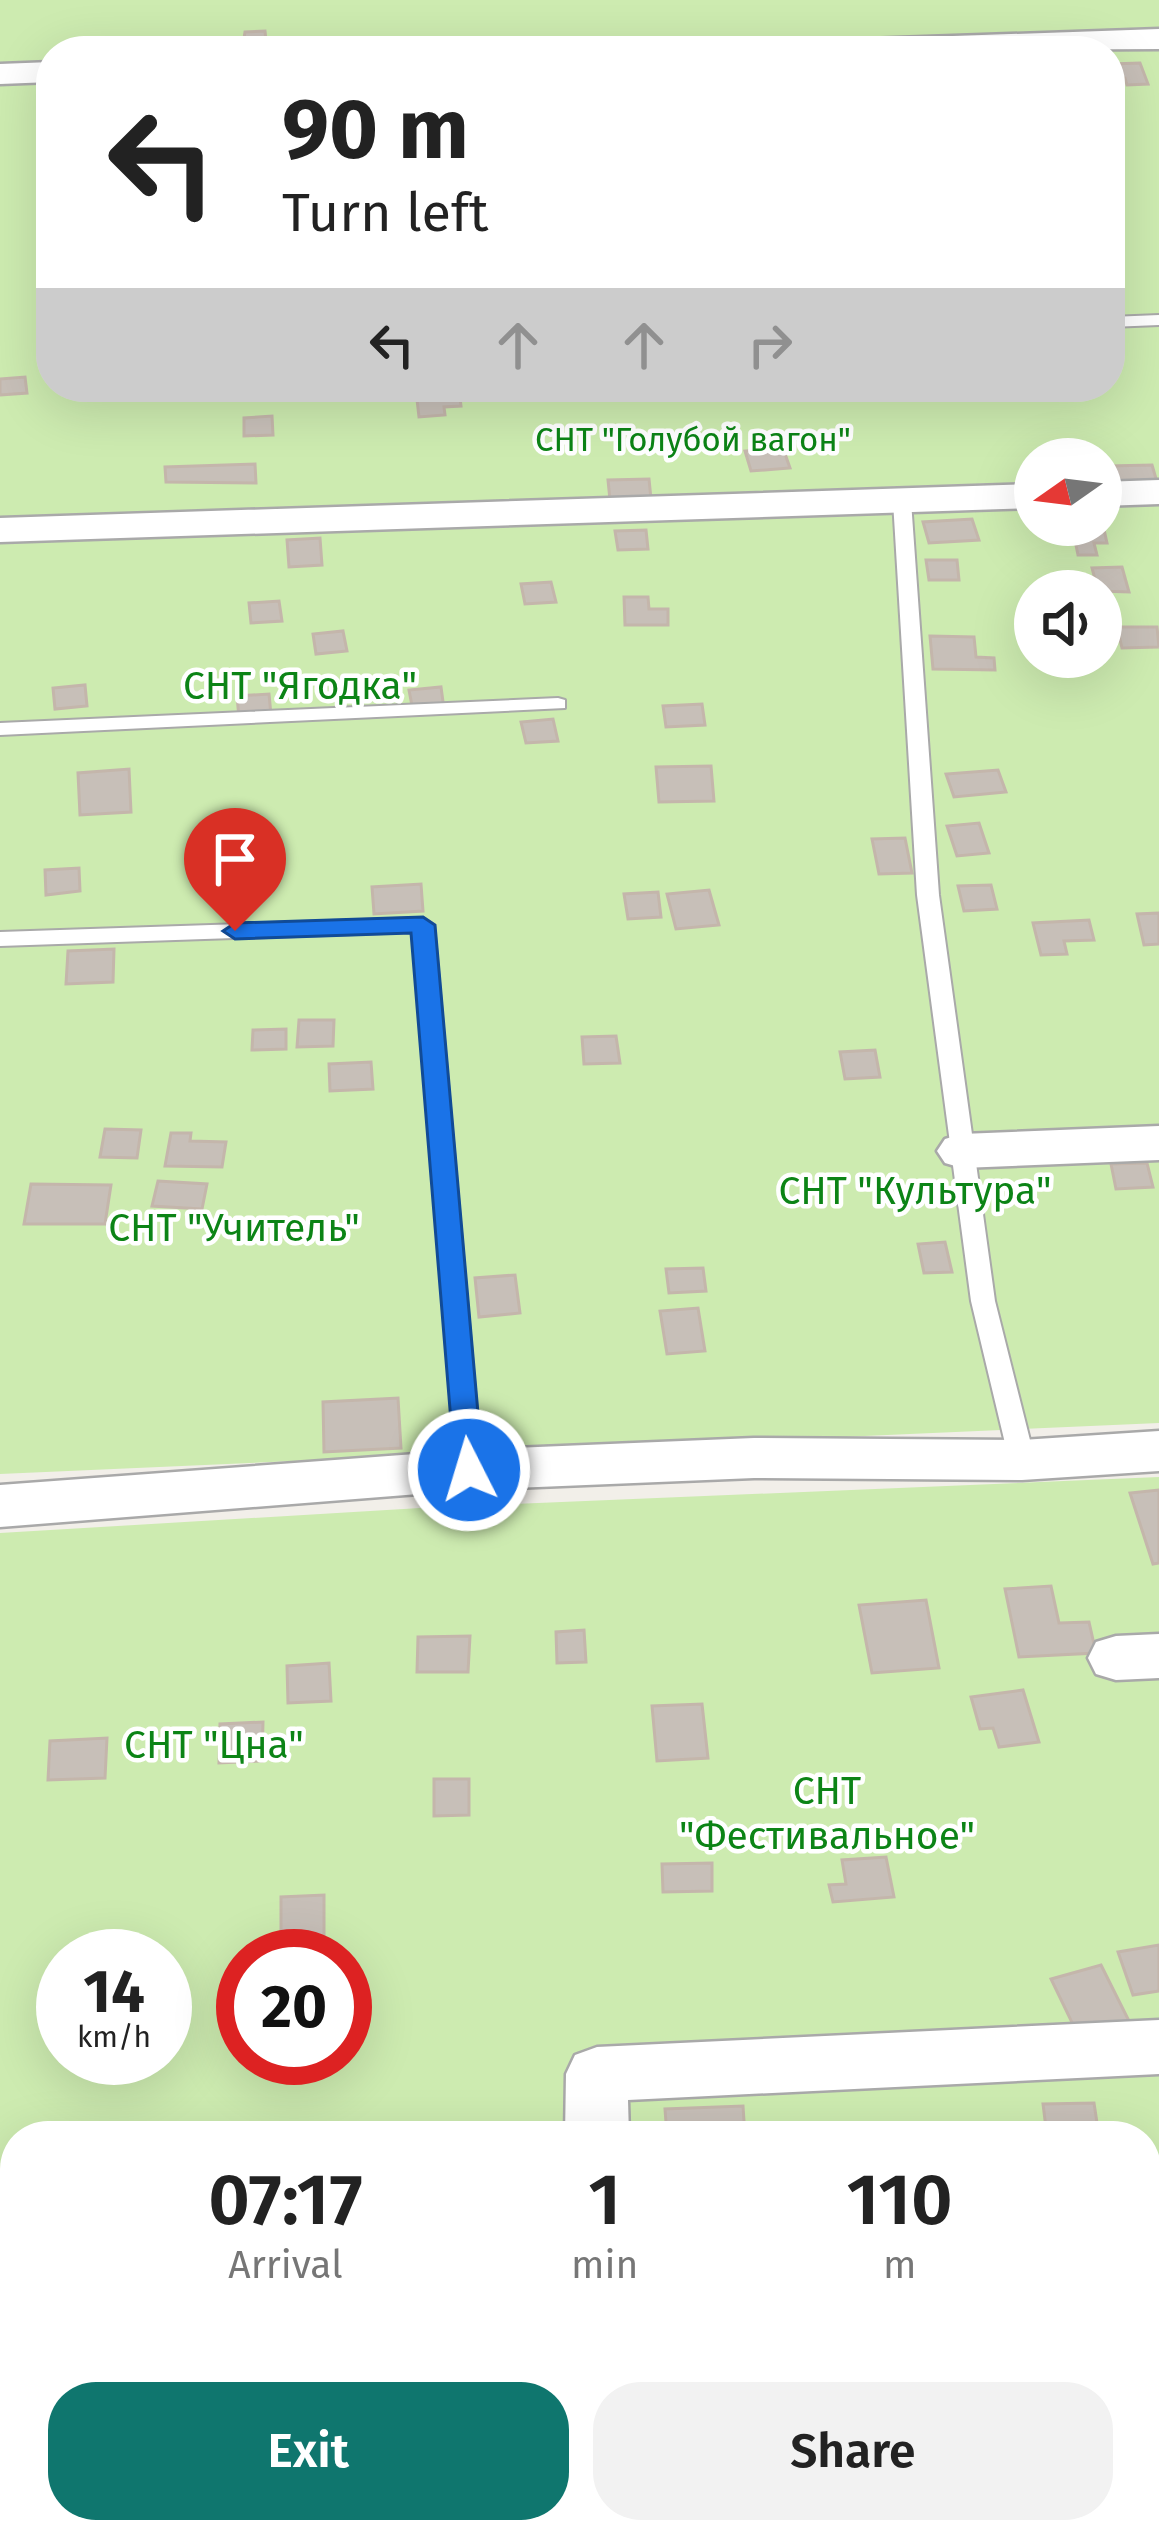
<!DOCTYPE html>
<html lang="en">
<head>
<meta charset="utf-8">
<style>
	body { margin:0; font-family:"Fira Sans",sans-serif; background:#f2f2f2; color:#222; height:100vh; display:flex; flex-direction:column; font-size:45px; white-space:nowrap }
	* { box-sizing:border-box; margin:0 }
	p { font-size:39px; color:#767676 }
	.icon { flex:none; width:66px; height:66px; fill:none; stroke:currentColor; stroke-width:2; stroke-linecap:round; stroke-linejoin:round }
	.map { position:relative; flex:1; overflow:hidden }
	.side { position:absolute; left:0px; top:2121px; width:1161px; height:423px; display:flex; flex-direction:column; background:#fff; border-radius:48px 48px 0 0; box-shadow:0 12px 48px #0002 }
	.side>* { flex:none }
	.banner { position:absolute; left:36px; top:36px; width:1089px; height:366px; border-radius:48px; box-shadow:0 12px 48px #0002; background:#fff; color:#222; overflow:hidden }
	.needle { width:78px; rotate:256deg }
	.fabs { position:absolute; left:1014px; top:438px; display:grid; gap:24px }
	.fabs a { display:grid; place-items:center; width:108px; height:108px; border-radius:50%; background:#fff; box-shadow:0 12px 48px #0002; font-size:60px }
	.speed { position:absolute; left:36px; top:1929px; display:flex; gap:24px; font-size:60px; font-weight:700; text-align:center }
	.speed>* { display:grid; place-content:center; width:156px; height:156px; border-radius:50%; background:#fff; box-shadow:0 12px 48px #0002; line-height:1 }
	.speed small { font-size:30px; font-weight:400 }
	.speed .limit { border:18px solid #d22; background:#fff; color:#111 }
	.pin { position:absolute; display:grid; place-items:center; width:102px; height:102px; color:#fff; margin:-123px -51px; border-radius:50% 50% 50% 0; rotate:-45deg; box-shadow:0 0 12px #0007 }
	.pin .icon { rotate:45deg }
	.me { position:absolute; width:132px; margin:-66px; rotate:355deg; stroke-linejoin:round; filter:drop-shadow(0 0 9px #0008) }
	.turn { display:flex; align-items:center; gap:42px; height:252px; padding:0 48px; font-size:54px }
	.turn .icon { width:156px; height:156px; stroke-width:2.5 }
	.turn b { display:block; font-size:84px; line-height:102px }
	.lanes { display:flex; align-items:center; height:114px; padding:0 48px; background:#0003; justify-content:center; gap:60px; direction:ltr }
	.lanes .off { opacity:.35 }
	.eta { display:flex; justify-content:space-evenly; align-items:center; height:204px; text-align:center }
	.eta b { font-size:72px; font-weight:600; line-height:84px }
	.primary-button { display:flex; gap:24px; margin-top:auto; padding:24px 48px }
	.primary-button a { flex:1; height:138px; border-radius:48px; background:#0f766e; color:#fff; font-size:48px; font-weight:600; line-height:138px; text-align:center }
	.primary-button a+a { background:#f2f2f2; color:#222 }
	.map>svg:first-child { display:block }
</style>
</head>
<body>
<div class="map">
<svg width="1159" height="2542" viewBox="0 0 1159 2542">
	<rect width="100%" height="100%" fill="#f2efe9"/>
	<!-- grass -->
	<path fill="#cdebb0" fill-rule="evenodd" d="M 0,0 L 1159,0 L 1159,478 L 1101,480 L 1101,459 L 1035,459 L 1035,482 L 598,497 L 600,521 L 1035,507 L 1035,525 L 1101,525 L 1101,505 L 1159,504 L 1159,1423 L 0,1474 ZM 51,51 L 1110,51 L 1110,387 L 51,387 ZM 1035,591 L 1101,591 L 1101,657 L 1035,657 Z
		M 1159,1477 L 1159,2542 L 0,2542 L 0,1533 L 420,1508 ZM 63,1956 L 165,1956 L 165,2058 L 63,2058 ZM 243,1956 L 345,1956 L 345,2058 L 243,2058 ZM 15,2136 L 1146,2136 L 1146,2529 L 15,2529 Z"/>
	<!-- building -->
	<path fill="#c7bfb8" stroke="#c4b6ab" stroke-width="3" d="M 265,31 L 267,51 L 242,51 L 245,32 Z
		M 1140,63 L 1148,84 L 1127,85 L 1125,78 L 1110,79 L 1110,64 Z
		M 25,377 L 27,393 L 0,395 L 0,379 Z
		M 459,389 L 461,406 L 444,407 L 445,415 L 419,417 L 416,391 Z
		M 272,416 L 273,435 L 244,436 L 244,418 Z
		M 783,448 L 790,468 L 751,471 L 745,451 Z
		M 255,464 L 256,483 L 166,482 L 165,467 Z
		M 1152,465 L 1157,482 L 1113,483 L 1109,466 Z
		M 649,479 L 651,499 L 610,500 L 608,480 Z
		M 972,519 L 979,540 L 929,543 L 923,522 Z
		M 1103,525 L 1107,543 L 1094,543 L 1097,555 L 1078,555 L 1072,526 Z
		M 646,530 L 648,549 L 618,550 L 615,531 Z
		M 320,538 L 322,565 L 289,567 L 287,540 Z
		M 926,560 L 957,560 L 959,580 L 929,580 Z
		M 1122,567 L 1129,592 L 1098,591 L 1092,568 Z
		M 551,582 L 556,602 L 525,604 L 521,584 Z
		M 624,597 L 648,597 L 649,609 L 668,609 L 668,625 L 625,625 Z
		M 279,601 L 282,621 L 251,623 L 249,603 Z
		M 1117,627 L 1157,627 L 1159,647 L 1122,648 Z
		M 343,631 L 347,651 L 316,654 L 313,634 Z
		M 930,636 L 974,637 L 976,657 L 994,658 L 995,670 L 933,669 Z
		M 85,685 L 87,706 L 55,709 L 53,688 Z
		M 441,687 L 444,709 L 413,711 L 409,690 Z
		M 269,694 L 271,715 L 239,718 L 237,696 Z
		M 702,704 L 705,725 L 666,727 L 663,706 Z
		M 553,719 L 558,741 L 526,743 L 521,722 Z
		M 711,766 L 714,801 L 659,802 L 656,767 Z
		M 129,769 L 131,812 L 80,815 L 78,773 Z
		M 998,770 L 1006,792 L 954,797 L 946,774 Z
		M 979,823 L 989,853 L 957,856 L 947,826 Z
		M 905,838 L 912,873 L 879,874 L 872,839 Z
		M 79,868 L 80,891 L 46,895 L 45,870 Z
		M 421,884 L 423,911 L 374,914 L 372,887 Z
		M 991,885 L 997,909 L 964,911 L 958,886 Z
		M 709,890 L 719,925 L 676,929 L 667,894 Z
		M 658,892 L 661,917 L 628,919 L 624,894 Z
		M 1159,913 L 1159,944 L 1144,945 L 1137,914 Z
		M 1089,920 L 1094,940 L 1064,941 L 1067,954 L 1041,955 L 1033,923 Z
		M 114,949 L 113,982 L 66,984 L 68,951 Z
		M 299,1020 L 334,1020 L 333,1046 L 297,1047 Z
		M 286,1029 L 286,1049 L 252,1050 L 253,1030 Z
		M 616,1036 L 620,1063 L 584,1064 L 582,1037 Z
		M 875,1050 L 880,1077 L 845,1079 L 840,1052 Z
		M 371,1062 L 373,1089 L 330,1091 L 329,1064 Z
		M 105,1129 L 141,1130 L 137,1158 L 100,1157 Z
		M 171,1133 L 191,1133 L 190,1141 L 226,1142 L 222,1167 L 165,1166 Z
		M 1147,1163 L 1153,1187 L 1116,1189 L 1111,1164 Z
		M 158,1181 L 207,1184 L 202,1209 L 152,1206 Z
		M 31,1184 L 111,1185 L 105,1224 L 24,1224 Z
		M 945,1242 L 952,1272 L 924,1273 L 918,1244 Z
		M 703,1268 L 706,1291 L 669,1293 L 666,1269 Z
		M 515,1275 L 520,1313 L 479,1317 L 475,1278 Z
		M 698,1308 L 705,1351 L 667,1354 L 660,1311 Z
		M 398,1398 L 401,1448 L 324,1452 L 323,1402 Z
		M 1159,1490 L 1159,1563 L 1153,1564 L 1130,1493 Z
		M 1051,1586 L 1059,1623 L 1089,1622 L 1096,1653 L 1019,1657 L 1005,1589 Z
		M 926,1600 L 939,1668 L 872,1673 L 859,1605 Z
		M 584,1630 L 586,1662 L 557,1663 L 556,1632 Z
		M 470,1636 L 468,1672 L 417,1672 L 418,1637 Z
		M 329,1663 L 331,1701 L 288,1703 L 287,1666 Z
		M 1023,1690 L 1039,1742 L 999,1747 L 993,1728 L 980,1729 L 971,1697 Z
		M 702,1704 L 708,1758 L 657,1761 L 652,1706 Z
		M 263,1722 L 262,1761 L 219,1763 L 220,1724 Z
		M 107,1738 L 105,1778 L 48,1780 L 50,1741 Z
		M 434,1779 L 469,1779 L 469,1815 L 434,1816 Z
		M 886,1857 L 894,1897 L 833,1902 L 829,1885 L 846,1884 L 842,1860 Z
		M 712,1863 L 712,1891 L 663,1892 L 662,1864 Z
		M 324,1895 L 324,1937 L 281,1939 L 281,1897 Z
		M 1159,1945 L 1159,1991 L 1133,1995 L 1118,1952 Z
		M 1101,1965 L 1130,2023 L 1079,2037 L 1051,1979 Z
		M 1094,2103 L 1099,2136 L 1047,2136 L 1043,2104 Z
		M 743,2106 L 745,2136 L 667,2136 L 665,2109 Z
		M 687,2529 L 715,2529 L 717,2542 L 666,2542 L 664,2532 Z
		M 900,2529 L 969,2529 L 971,2542 L 901,2542 Z"/>
	<g fill="none" stroke-linecap="round" stroke-linejoin="round">
		<!-- service casing -->
		<g stroke="#a9a9a9" stroke-width="4">
			<path id="service" d="M 1159,315 L 1159,325 L 1110,327 L 1110,317 Z
				M 902,495 L 911,501 L 939,895 L 995,1301 L 1035,1460 L 1031,1467 L 1013,1467 L 1009,1460 L 971,1301 L 917,895 L 893,501 Z
				M 558,698 L 565,700 L 565,708 L 0,735 L 0,723 Z
				M 423,918 L 434,925 L 482,1470 L 478,1477 L 460,1477 L 456,1470 L 413,932 L 0,946 L 0,932 Z"/>
		</g>
		<!-- minor casing -->
		<g stroke="#a9a9a9" stroke-width="5">
			<path id="minor" d="M 1159,29 L 1159,49 L 791,51 L 796,44 L 808,41 Z
				M 51,62 L 51,82 L 0,84 L 0,64 Z
				M 1159,480 L 1159,504 L 1101,506 L 1101,482 Z
				M 1035,484 L 1035,508 L 0,542 L 0,518 Z
				M 1159,1126 L 1159,1160 L 962,1168 L 945,1163 L 937,1151 L 945,1139 L 962,1134 Z
				M 1159,1431 L 1159,1471 L 1022,1480 L 754,1478 L 469,1490 L 0,1527 L 0,1485 L 469,1450 L 754,1438 L 1022,1440 Z
				M 1159,1634 L 1159,1678 L 1116,1680 L 1096,1674 L 1088,1658 L 1096,1642 L 1116,1636 Z
				M 1159,2020 L 1159,2074 L 628,2100 L 629,2136 L 565,2136 L 566,2074 L 575,2055 L 597,2047 Z
				M 568,2529 L 636,2529 L 636,2542 L 568,2542 Z"/>
		</g>
		<!-- service -->
		<use href="#service" fill="#fff" fill-rule="evenodd"/>
		<!-- minor -->
		<use href="#minor" fill="#fff" fill-rule="evenodd"/>
	</g>
	<!-- route -->
	<path fill="#1a73e8" stroke="#114b97" stroke-width="3" d="M 423,917 L 435,925 L 483,1470 L 479,1478 L 459,1478 L 455,1470 L 411,933 L 235,939 L 223,931 L 235,923 Z"/>
	<g text-anchor="middle" dominant-baseline="central" stroke-width="9" stroke-linejoin="round" paint-order="stroke">
		<!-- far-park labels -->
		<g font-size="33" fill="#0c8416" stroke="#fff">
			<text x="693" y="440">СНТ "Голубой вагон"</text>
		</g>
		<!-- park labels -->
		<g font-size="39" fill="#0c8416" stroke="#fff">
			<text x="300" y="686">СНТ "Ягодка"</text>
			<text x="915" y="1191">СНТ "Культура"</text>
			<text x="234" y="1228">СНТ "Учитель"</text>
			<text x="214" y="1745">СНТ "Цна"</text>
			<text x="827" y="1791">СНТ<tspan x="827" dy="45">"Фестивальное"</tspan></text>
		</g>
	</g>
</svg>
<div class="fabs">
<a><svg class="needle" viewBox="-14 -14 28 28"><path d="M0-13l5 13h-10z" fill="#e53935"/><path d="M0 13l5-13h-10z" fill="#767676"/></svg></a>
<a><svg class="icon" aria-label="sound" viewBox="0 0 24 24"><path d="M4 9h4l5-4v14l-5-4H4zM17 9q2 3 0 6"/></svg></a>
</div>
<div class="speed"><div>14<small>km/h</small></div><div class="limit">20</div></div>
<div class="pin" style="left:235px;top:931px;background:#d93025"><svg class="icon" aria-label="arrive" viewBox="0 0 24 24"><path d="M6 21V4h12l-3 4 3 4H6"/></svg></div>
<svg class="me" style="left:469px;top:1470px" viewBox="-20 -20 40 40"><circle r="17" fill="#1a73e8" stroke="#fff" stroke-width="3"/><path d="M0-11L8 9 0 5-8 9z" fill="#fff"/></svg>
<div class="banner">
<div class="turn"><svg class="icon" aria-label="left" viewBox="0 0 24 24"><path d="M17 20v-9H6M10 6l-5 5 5 5"/></svg><div><b>90 m</b>Turn left</div></div>
<div class="lanes"><svg class="icon" aria-label="left" viewBox="0 0 24 24"><path d="M17 20v-9H6M10 6l-5 5 5 5"/></svg><svg class="icon off" aria-label="ahead" viewBox="0 0 24 24"><path d="M12 20V5M6 11l6-6 6 6"/></svg><svg class="icon off" aria-label="ahead" viewBox="0 0 24 24"><path d="M12 20V5M6 11l6-6 6 6"/></svg><svg class="icon off" aria-label="right" viewBox="0 0 24 24"><path d="M7 20v-9h11M14 6l5 5-5 5"/></svg></div>
</div>
<section class="side">
<div class="eta">
<div><b>07:17</b><p>Arrival</p></div>
<div><b>1</b><p>min</p></div>
<div><b>110</b><p>m</p></div>
</div>
<div class="primary-button"><a>Exit</a><a>Share</a></div>
</section>
</div>
</body>
</html>
